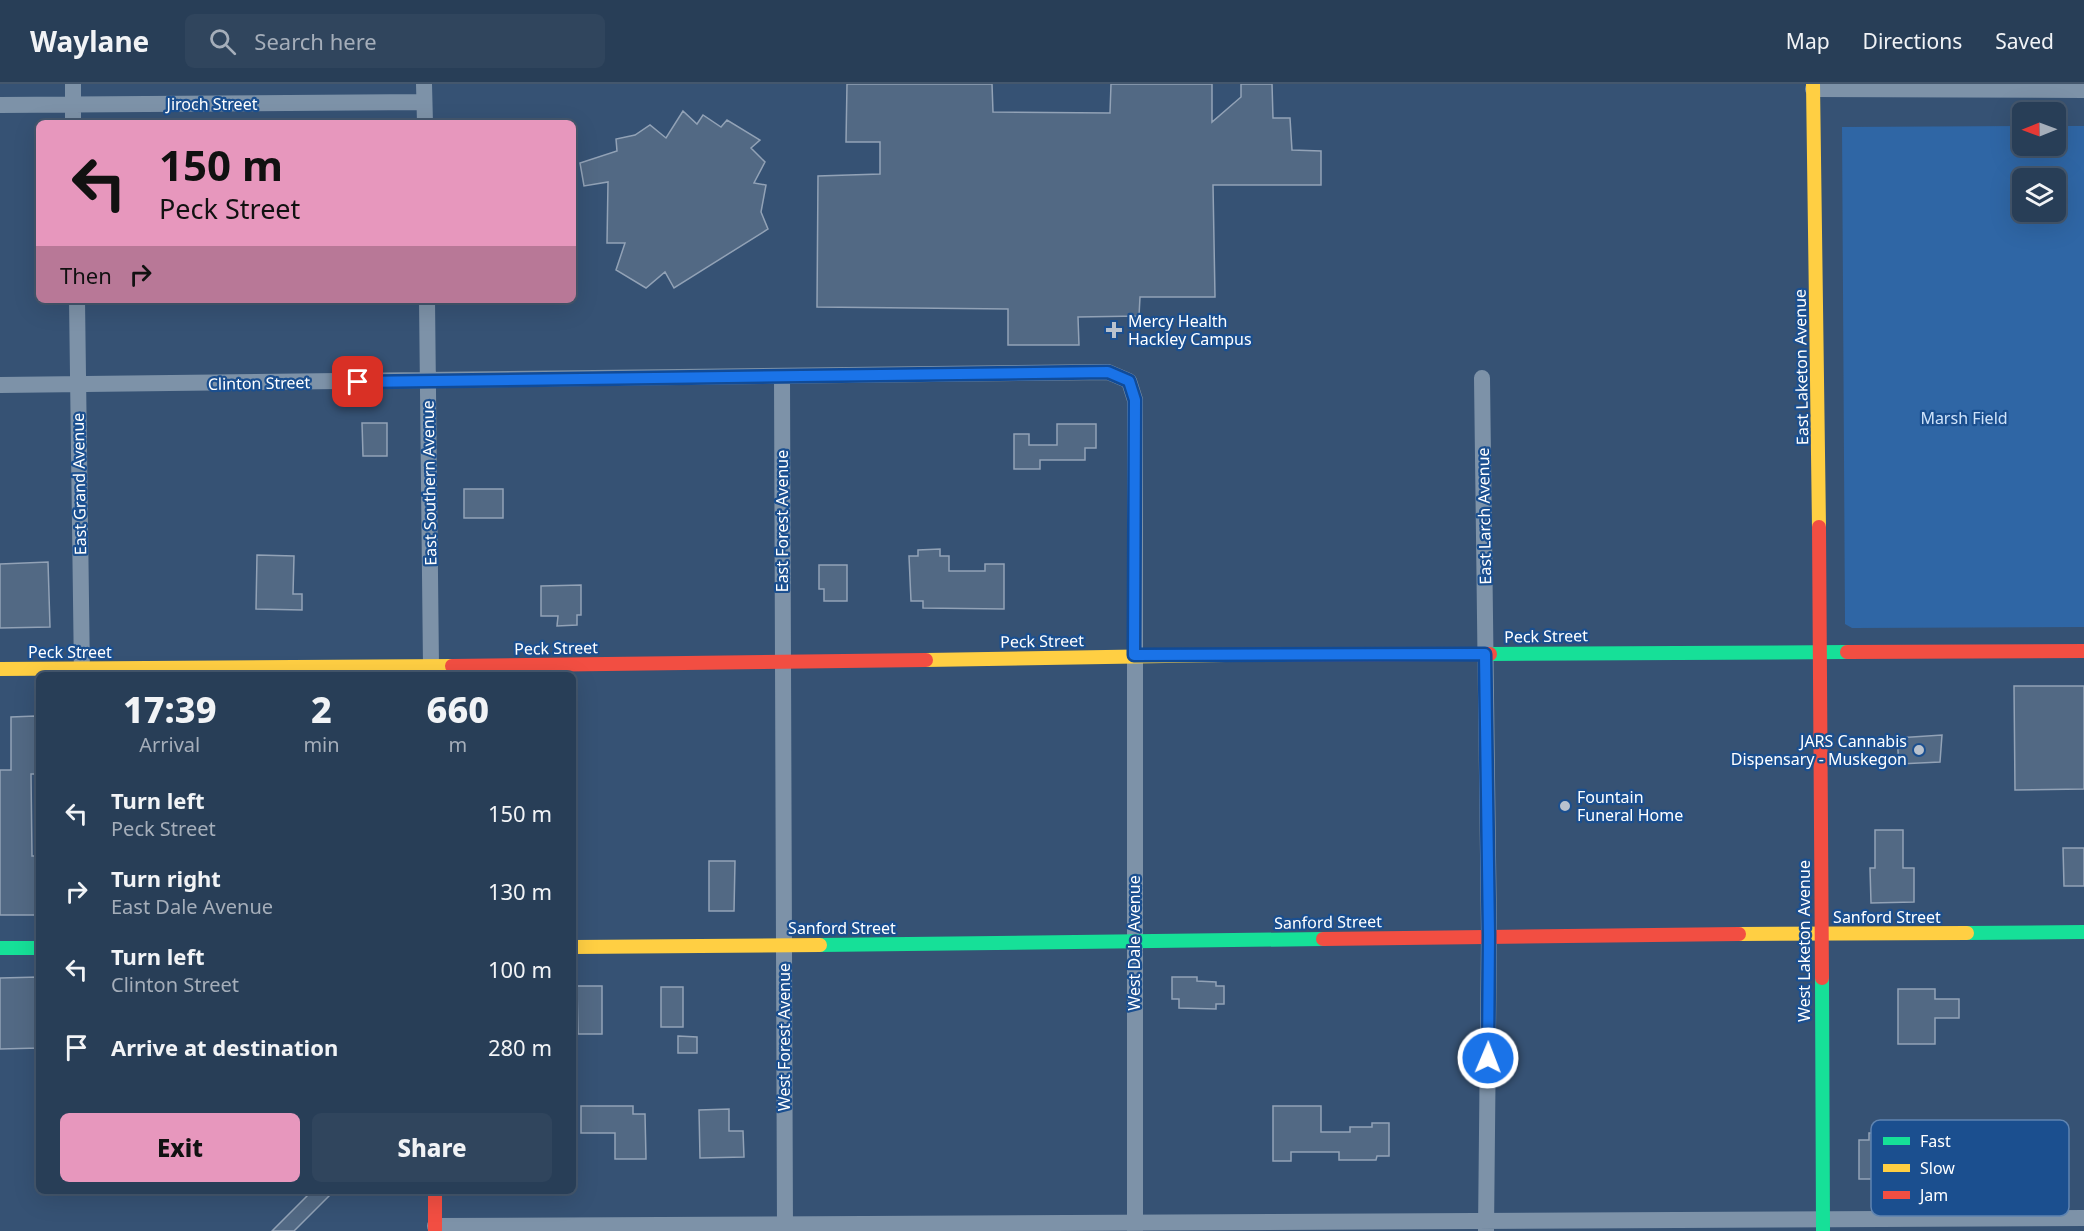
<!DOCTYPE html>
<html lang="en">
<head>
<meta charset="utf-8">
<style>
	body { margin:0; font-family:"Noto Sans",sans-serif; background:#30455d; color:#f1f3f6; height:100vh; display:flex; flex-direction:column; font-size:22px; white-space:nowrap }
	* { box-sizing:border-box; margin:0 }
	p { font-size:20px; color:#a5aeba }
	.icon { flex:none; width:33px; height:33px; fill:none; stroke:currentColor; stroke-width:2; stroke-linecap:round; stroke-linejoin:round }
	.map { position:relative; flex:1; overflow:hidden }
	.side { position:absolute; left:36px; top:588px; width:540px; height:522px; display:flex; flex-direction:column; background:#283e57; border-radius:9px; box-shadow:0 6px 24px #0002,0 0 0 2px #44576d }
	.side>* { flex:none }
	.guide { position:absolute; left:36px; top:36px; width:540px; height:183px; border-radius:9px; box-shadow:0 6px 24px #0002,0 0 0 2px #44576d; background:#e797bd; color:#111; overflow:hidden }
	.needle { width:39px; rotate:269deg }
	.fabs { position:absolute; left:2012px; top:18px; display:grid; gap:12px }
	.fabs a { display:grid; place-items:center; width:54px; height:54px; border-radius:9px; background:#283e57; box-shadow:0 6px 24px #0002,0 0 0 2px #44576d; font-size:30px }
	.pin { position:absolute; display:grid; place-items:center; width:51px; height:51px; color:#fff; margin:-26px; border-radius:12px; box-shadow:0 3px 9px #0006 }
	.me { position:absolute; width:66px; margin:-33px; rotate:1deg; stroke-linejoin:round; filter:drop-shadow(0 0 4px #0008) }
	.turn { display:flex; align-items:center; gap:21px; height:126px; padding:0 24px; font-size:27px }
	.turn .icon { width:78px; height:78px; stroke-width:2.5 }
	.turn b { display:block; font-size:42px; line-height:51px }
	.then { display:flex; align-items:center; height:57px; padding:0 24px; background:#0003; gap:12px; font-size:22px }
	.eta { display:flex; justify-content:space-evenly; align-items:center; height:102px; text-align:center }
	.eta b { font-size:36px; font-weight:800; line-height:42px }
	.primary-button { display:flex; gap:12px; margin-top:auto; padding:12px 24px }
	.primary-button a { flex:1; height:69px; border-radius:9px; background:#e797bd; color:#111; font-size:24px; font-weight:800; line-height:69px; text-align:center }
	.primary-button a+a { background:#30455d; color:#f1f3f6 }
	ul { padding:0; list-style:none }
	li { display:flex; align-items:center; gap:18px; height:78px; padding:0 24px }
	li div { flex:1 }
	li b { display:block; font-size:22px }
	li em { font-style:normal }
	header { display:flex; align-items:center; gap:36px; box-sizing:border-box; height:84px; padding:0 30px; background:#283e57; border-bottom:2px solid #44576d }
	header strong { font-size:28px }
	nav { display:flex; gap:33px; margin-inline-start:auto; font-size:21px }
	.search { width:420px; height:54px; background:#30455d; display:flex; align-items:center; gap:15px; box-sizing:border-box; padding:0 21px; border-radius:9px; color:#a5aeba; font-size:22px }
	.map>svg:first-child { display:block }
</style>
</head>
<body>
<header>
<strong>Waylane</strong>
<div class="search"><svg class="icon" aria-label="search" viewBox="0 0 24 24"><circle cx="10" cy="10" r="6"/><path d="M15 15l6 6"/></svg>Search here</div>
<nav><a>Map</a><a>Directions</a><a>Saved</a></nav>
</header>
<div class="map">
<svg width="2084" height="1147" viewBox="0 0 2084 1147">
	<rect width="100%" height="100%" fill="#365274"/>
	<!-- green -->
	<path fill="#2f66a5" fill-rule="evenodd" d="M 2022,42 L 2022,62 L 2055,62 L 2055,42 L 2084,42 L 2084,543 L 1852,544 L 1845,540 L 1842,43 ZM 2022,94 L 2055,94 L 2055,128 L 2022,128 Z"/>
	<!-- building -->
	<path fill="#526984" stroke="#92a2b6" stroke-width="1.5" d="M 847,0 L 992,0 L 993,28 L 1110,29 L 1111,0 L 1212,0 L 1212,38 L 1241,13 L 1241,0 L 1272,0 L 1273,34 L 1290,34 L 1292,66 L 1321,67 L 1321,101 L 1213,101 L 1215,213 L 1140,213 L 1139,232 L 1078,233 L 1079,261 L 1008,261 L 1008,225 L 817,223 L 818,92 L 880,90 L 880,58 L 846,58 Z
		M 683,27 L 697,40 L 703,31 L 721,43 L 727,36 L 760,56 L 751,64 L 765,78 L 754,99 L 766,101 L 761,128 L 768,145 L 674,204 L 665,188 L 646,204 L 616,186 L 625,159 L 607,159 L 608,98 L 584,102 L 580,79 L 617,67 L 616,55 L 635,51 L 650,41 L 666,54 Z
		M 362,339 L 387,339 L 387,372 L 363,372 Z
		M 1057,340 L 1096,340 L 1096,364 L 1085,364 L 1085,376 L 1040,376 L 1040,385 L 1014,385 L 1014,350 L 1029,350 L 1029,361 L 1057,361 Z
		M 464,405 L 503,405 L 503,434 L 464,434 Z
		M 940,465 L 940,472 L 949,472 L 949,487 L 985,487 L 985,480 L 1004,480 L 1004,525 L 923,524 L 923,517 L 911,517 L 909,472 L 918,472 L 918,466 Z
		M 257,471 L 294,472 L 293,510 L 302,510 L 302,526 L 256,525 Z
		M 48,478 L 50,543 L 0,544 L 0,480 Z
		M 819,481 L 847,481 L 847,517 L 824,517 L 824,505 L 819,505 Z
		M 581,501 L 581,531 L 577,531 L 577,541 L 557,542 L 558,532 L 541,532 L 541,502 Z
		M 2014,602 L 2084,602 L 2084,705 L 2015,706 Z
		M 35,632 L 36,690 L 31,690 L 32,772 L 39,772 L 39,831 L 0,831 L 0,686 L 11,686 L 11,633 Z
		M 1942,651 L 1940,678 L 1899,680 L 1897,654 Z
		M 1875,746 L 1903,746 L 1903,784 L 1914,784 L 1914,818 L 1871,819 L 1870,784 L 1875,784 Z
		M 2063,764 L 2084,764 L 2084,802 L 2064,802 Z
		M 709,777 L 735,777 L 734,827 L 709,827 Z
		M 39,893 L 39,964 L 0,965 L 0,894 Z
		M 1172,893 L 1197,893 L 1197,897 L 1216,898 L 1216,902 L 1224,902 L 1224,920 L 1216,920 L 1216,925 L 1179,924 L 1179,915 L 1172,915 Z
		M 577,902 L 602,902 L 602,950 L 578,950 Z
		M 661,903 L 683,903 L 683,943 L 661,943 Z
		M 1898,905 L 1935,905 L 1935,915 L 1959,915 L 1959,934 L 1935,934 L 1935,960 L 1898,960 Z
		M 678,952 L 697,953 L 697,969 L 678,969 Z
		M 581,1022 L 633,1022 L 633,1030 L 645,1030 L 646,1075 L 615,1075 L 615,1049 L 581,1049 Z
		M 1273,1022 L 1321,1022 L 1321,1048 L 1350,1048 L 1350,1043 L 1372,1043 L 1372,1039 L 1389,1039 L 1389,1072 L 1377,1072 L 1376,1076 L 1339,1076 L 1339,1068 L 1291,1068 L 1291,1077 L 1273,1077 Z
		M 729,1025 L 729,1047 L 743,1047 L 744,1073 L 700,1074 L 699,1026 Z
		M 1869,1049 L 1883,1049 L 1883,1055 L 1932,1055 L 1932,1051 L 1993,1049 L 1995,1095 L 1932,1094 L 1932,1090 L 1883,1091 L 1883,1095 L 1859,1095 L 1859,1056 L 1869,1056 Z
		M 312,1107 L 334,1107 L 294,1147 L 272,1147 Z"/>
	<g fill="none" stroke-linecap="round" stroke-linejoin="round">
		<!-- street -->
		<path stroke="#7d92a8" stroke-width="16" d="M 73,0 L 73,39
			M 424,0 L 425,39
			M 1813,5 L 2084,6
			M 0,21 L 424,18
			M 77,216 L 82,591
			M 427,216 L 431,582
			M 782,294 L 785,1147
			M 1482,294 L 1489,851 L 1486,1147
			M 0,301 L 1108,288 L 1129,297 L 1135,316 L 1135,1147
			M 435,1142 L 2084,1134"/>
		<!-- fast -->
		<path stroke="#16e098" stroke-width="14" d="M 1490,570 L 1847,568
			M 1967,849 L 2084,848
			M 820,861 L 1323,855
			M 0,864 L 39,864
			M 1822,894 L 1823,1147"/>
		<!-- slow -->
		<path stroke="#ffcf43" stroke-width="14" d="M 1813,0 L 1819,443
			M 926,576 L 1225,571
			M 0,585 L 452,582
			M 1739,850 L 1967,849
			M 573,863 L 820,861"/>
		<!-- jam -->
		<path stroke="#f24e42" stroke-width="14" d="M 1819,443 L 1822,894
			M 1847,568 L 2084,567
			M 1225,571 L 1490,570
			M 452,582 L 926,576
			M 1323,855 L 1739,850
			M 435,1107 L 435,1147"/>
	</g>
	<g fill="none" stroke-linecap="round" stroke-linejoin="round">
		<!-- route casing -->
		<g stroke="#114b97" stroke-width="15">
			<path id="route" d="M 358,298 L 1108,288 L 1129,297 L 1135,316 L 1134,571 L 1485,570 L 1489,851 L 1488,974"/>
		</g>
		<!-- route -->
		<use href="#route" stroke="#1a73e8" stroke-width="10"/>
	</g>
	<!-- markers -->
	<g fill="#b9c2ce" stroke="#1b4f8f" stroke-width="2">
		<path d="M1111 237h6v6h6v6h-6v6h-6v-6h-6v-6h6z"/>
		<circle cx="1919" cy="666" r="6"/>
		<circle cx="1565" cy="722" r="6"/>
	</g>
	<g text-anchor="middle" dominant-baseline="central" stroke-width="4.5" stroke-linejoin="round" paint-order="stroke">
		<!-- street labels -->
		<g font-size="16" fill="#fff" stroke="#1b4f8f">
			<text x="212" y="20">Jiroch Street</text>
			<text transform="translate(1801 283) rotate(-91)">East Laketon Avenue</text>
			<text transform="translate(259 299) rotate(-1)">Clinton Street</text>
			<text transform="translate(429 399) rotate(-91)">East Southern Avenue</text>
			<text transform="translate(79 400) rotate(-91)">East Grand Avenue</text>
			<text transform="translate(1484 432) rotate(-91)">East Larch Avenue</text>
			<text transform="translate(782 437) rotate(-90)">East Forest Avenue</text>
			<text transform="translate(1546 552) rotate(-1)">Peck Street</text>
			<text transform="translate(1042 557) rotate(-1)">Peck Street</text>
			<text transform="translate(556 564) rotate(-1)">Peck Street</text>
			<text x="70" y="568">Peck Street</text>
			<text x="1887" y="833">Sanford Street</text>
			<text transform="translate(1328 838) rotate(-1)">Sanford Street</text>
			<text x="842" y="844">Sanford Street</text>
			<text transform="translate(1804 857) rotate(-90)">West Laketon Avenue</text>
			<text transform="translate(1134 859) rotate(-90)">West Dale Avenue</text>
			<text transform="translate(784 953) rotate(-90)">West Forest Avenue</text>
		</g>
		<!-- poi labels -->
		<g font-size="16" fill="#fff" stroke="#1b4f8f" text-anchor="start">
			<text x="1128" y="237">Mercy Health<tspan x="1128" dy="18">Hackley Campus</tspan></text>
			<text x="1907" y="657" text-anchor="end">JARS Cannabis<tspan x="1907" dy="18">Dispensary - Muskegon</tspan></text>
			<text x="1577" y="713">Fountain<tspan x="1577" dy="18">Funeral Home</tspan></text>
		</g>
		<!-- park labels -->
		<g font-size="16" fill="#cfe3fa" stroke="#1b4f8f">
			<text x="1964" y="334">Marsh Field</text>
		</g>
	</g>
	<!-- legend -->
	<rect x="1871" y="1036" width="198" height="96" rx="9" fill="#1b4f8f" stroke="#5f84b1" stroke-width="1.5"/>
	<rect x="1883" y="1053" width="27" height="8" fill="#16e098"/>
	<rect x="1883" y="1080" width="27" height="8" fill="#ffcf43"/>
	<rect x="1883" y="1107" width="27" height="8" fill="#f24e42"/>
	<g font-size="16" fill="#fff">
		<text x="1920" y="1063">Fast</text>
		<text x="1920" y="1090">Slow</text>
		<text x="1920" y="1117">Jam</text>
	</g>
</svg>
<div class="fabs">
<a><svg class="needle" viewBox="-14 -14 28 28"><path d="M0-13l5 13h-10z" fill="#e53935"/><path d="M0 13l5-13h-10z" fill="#a5aeba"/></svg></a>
<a><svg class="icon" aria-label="layers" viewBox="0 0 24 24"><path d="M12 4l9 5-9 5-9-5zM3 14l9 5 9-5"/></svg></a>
</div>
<div class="pin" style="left:358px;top:298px;background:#d93025"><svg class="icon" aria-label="arrive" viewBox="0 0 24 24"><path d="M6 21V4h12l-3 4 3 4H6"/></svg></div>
<svg class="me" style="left:1488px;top:974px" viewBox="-20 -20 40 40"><circle r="17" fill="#1a73e8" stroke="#fff" stroke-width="3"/><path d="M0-11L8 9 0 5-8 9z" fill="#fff"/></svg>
<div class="guide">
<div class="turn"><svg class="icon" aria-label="left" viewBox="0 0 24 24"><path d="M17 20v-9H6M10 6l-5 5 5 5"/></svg><div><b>150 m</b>Peck Street</div></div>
<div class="then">Then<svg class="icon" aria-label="right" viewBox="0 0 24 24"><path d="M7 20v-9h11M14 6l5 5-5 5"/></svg></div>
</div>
<section class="side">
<div class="eta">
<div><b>17:39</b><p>Arrival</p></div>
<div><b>2</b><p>min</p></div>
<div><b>660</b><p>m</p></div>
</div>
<ul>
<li><svg class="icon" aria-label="left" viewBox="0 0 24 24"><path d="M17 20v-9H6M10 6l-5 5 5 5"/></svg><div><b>Turn left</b><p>Peck Street</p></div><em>150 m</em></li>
<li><svg class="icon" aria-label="right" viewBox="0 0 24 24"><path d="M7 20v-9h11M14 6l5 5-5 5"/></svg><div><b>Turn right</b><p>East Dale Avenue</p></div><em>130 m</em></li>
<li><svg class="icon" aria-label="left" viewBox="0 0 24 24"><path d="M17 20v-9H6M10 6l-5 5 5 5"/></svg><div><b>Turn left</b><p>Clinton Street</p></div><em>100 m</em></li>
<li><svg class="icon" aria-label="arrive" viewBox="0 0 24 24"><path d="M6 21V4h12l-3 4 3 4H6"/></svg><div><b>Arrive at destination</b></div><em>280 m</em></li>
</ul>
<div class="primary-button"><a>Exit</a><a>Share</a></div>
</section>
</div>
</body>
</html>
